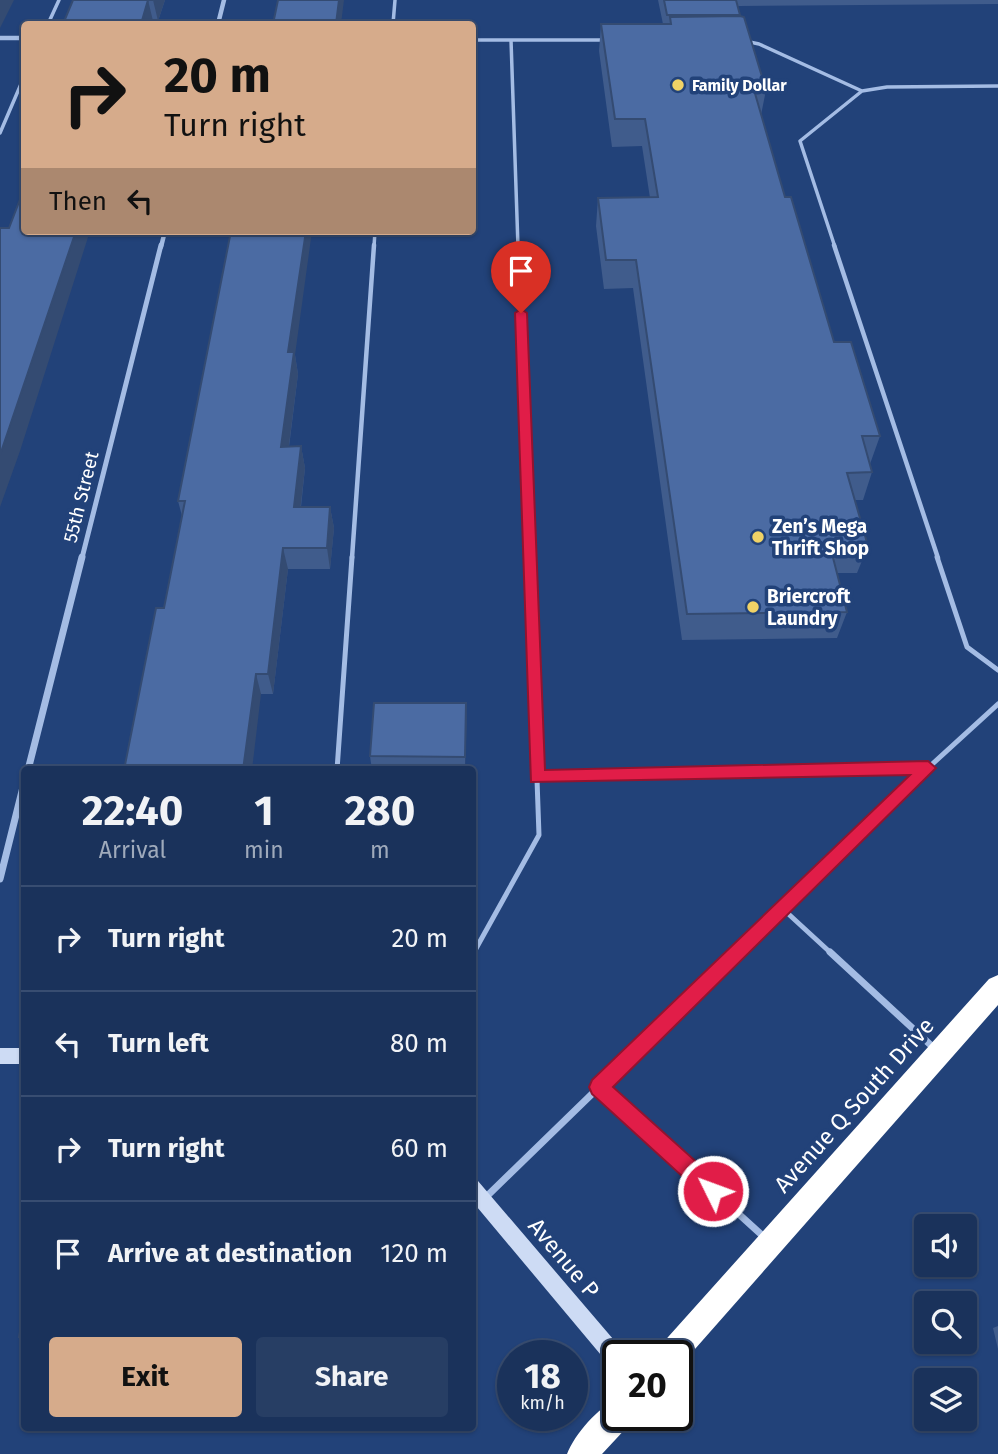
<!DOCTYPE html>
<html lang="en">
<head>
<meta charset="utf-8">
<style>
	body { margin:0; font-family:"Fira Sans",sans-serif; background:#273e64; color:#f1f3f6; height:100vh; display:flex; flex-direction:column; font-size:26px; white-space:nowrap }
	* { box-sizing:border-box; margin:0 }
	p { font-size:23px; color:#9faabb }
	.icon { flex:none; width:38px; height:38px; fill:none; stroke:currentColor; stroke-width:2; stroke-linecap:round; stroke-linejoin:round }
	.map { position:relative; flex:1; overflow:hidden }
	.panel { position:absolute; left:21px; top:766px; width:455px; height:665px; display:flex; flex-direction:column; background:#1a325b; border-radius:7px; box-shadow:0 2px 5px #0004,0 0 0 2px #384d71 }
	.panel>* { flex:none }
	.top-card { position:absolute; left:21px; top:21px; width:455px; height:214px; border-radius:7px; box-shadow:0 2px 5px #0004,0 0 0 2px #384d71; background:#d6ab8b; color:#111; overflow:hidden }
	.controls { position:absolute; left:914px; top:1214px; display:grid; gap:14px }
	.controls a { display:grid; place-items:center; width:63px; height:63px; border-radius:7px; background:#1a325b; box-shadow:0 2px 5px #0004,0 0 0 2px #384d71; font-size:35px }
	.speed { position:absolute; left:497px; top:1340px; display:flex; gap:14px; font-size:35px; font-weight:700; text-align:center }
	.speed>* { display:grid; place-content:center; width:91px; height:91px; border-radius:50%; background:#1a325b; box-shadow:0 2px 5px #0004,0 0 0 2px #384d71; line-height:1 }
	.speed small { font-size:18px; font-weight:400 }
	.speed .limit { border:4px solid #111; border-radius:10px; background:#fff; color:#111 }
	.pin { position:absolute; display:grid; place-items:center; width:60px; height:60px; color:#fff; margin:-72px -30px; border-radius:50% 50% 50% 0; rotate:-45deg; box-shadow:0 0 7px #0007 }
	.pin .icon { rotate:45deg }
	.me { position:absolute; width:77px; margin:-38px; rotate:312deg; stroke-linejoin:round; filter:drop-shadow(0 0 5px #0008) }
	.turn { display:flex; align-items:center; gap:24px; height:147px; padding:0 28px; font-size:32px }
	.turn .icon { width:91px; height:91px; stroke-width:2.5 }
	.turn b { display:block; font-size:49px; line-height:60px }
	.then { display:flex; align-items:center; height:66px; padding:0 28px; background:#0003; gap:14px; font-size:26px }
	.eta { display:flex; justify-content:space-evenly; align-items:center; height:119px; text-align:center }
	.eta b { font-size:42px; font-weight:700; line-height:49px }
	.cta { display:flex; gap:14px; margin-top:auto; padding:14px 28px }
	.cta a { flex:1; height:80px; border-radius:7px; background:#d6ab8b; color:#111; font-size:28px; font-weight:700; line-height:80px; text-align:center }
	.cta a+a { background:#273e64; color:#f1f3f6 }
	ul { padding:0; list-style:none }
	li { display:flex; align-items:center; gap:21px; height:105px; padding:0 28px; border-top:2px solid #384d71 }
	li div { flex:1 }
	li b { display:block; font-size:26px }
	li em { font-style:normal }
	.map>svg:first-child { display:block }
</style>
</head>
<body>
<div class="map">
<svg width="998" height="1454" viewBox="0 0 998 1454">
	<rect width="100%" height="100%" fill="#224279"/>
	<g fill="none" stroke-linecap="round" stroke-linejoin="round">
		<!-- lane-far3 -->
		<path stroke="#a4bce4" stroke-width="3.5" d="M 48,24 L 59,0
			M 393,24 L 395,0
			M 472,40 L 606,40
			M 511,40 L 518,247
			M 745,41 L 759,44 L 862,91
			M 0,133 L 24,77
			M 374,247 L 375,231
			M 835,247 L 800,141 L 862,91 L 887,87 L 998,86"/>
		<!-- lane-far2 -->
		<path stroke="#a4bce4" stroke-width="4.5" d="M 518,245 L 529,558
			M 834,245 L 938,558
			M 352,558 L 374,245"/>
		<!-- lane-far1 -->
		<path stroke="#a4bce4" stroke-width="5" d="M 937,557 L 967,647 L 998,670
			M 337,770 L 352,557
			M 537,777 L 928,768 L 998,704
			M 783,909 L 832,954
			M 473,954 L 539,835 L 529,557
			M 737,954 L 928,768"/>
		<!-- lane -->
		<path stroke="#a4bce4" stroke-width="7" d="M 830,952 L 935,1049
			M 472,955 L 474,952
			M 599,1087 L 765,1238
			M 485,1198 L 738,952"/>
		<!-- street-far2 -->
		<path stroke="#a4bce4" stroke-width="4.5" d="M 218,24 L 224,0
			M 0,38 L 24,38
			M 161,247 L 165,231"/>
		<!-- street-far1 -->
		<path stroke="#a4bce4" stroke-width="5" d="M 82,558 L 161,245"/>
		<!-- street -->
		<path stroke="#a4bce4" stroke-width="7" d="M 28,770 L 82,557
			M 0,879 L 24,783"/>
		<!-- secondary -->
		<path fill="#cddbf4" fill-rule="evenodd" d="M 0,1048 L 24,1048 L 24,1064 L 0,1064 Z
			M 472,1178 L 478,1181 L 625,1353 L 626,1356 L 618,1356 L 618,1370 L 611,1367 L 472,1201 Z"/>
		<!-- highway -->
		<path fill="#fff" fill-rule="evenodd" d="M 998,975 L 998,1005 L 680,1366 L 677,1368 L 677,1356 L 656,1356 L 660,1346 L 989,979 Z
			M 618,1399 L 618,1416 L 632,1416 L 629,1425 L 602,1454 L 567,1454 C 575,1434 598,1407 618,1399 Z"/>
	</g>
	<!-- wall -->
	<path fill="#405c8c" d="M 73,0 L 165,0 L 158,21 L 153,21 L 152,24 L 63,24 Z
		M 658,0 L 998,0 L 998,4 L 738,6 L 740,16 L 766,90 L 761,115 L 785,197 L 834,342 L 880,436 L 870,464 L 872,472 L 863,500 L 855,500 L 868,546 L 857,573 L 837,573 L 847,612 L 837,638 L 682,640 L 633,288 L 604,289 L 596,226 L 598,198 L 650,198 L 642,146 L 612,147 L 599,51 L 601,24 L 663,24 Z
		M 295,355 L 298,374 L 289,447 L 301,446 L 305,468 L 301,507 L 330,507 L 334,528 L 330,569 L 288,569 L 273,694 L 261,694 L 164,608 L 182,516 L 178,501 Z
		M 466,703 L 465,770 L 372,770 L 370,756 Z
		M 998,1326 L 998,1349 L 993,1328 Z"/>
	<!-- shaded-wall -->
	<path fill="#344b72" d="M 0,0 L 14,0 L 0,28 Z
		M 148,0 L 153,21 L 152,24 L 141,24 Z
		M 153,0 L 165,0 L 158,21 Z
		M 339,0 L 344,0 L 341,24 L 336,24 Z
		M 76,231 L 90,231 L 20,451 L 0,507 L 0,455 Z
		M 306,231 L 312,231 L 295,355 L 298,374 L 286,468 L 281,447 L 288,352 Z
		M 301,446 L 305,468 L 298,529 L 294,507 Z
		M 330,507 L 334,528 L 330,569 L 327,548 Z
		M 283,548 L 288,569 L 273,694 L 268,674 Z
		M 256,674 L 261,694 L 252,770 L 243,770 Z
		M 466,703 L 467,718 L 465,770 L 465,757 Z"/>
	<!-- building -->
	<path fill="#4b6ba3" stroke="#344b72" stroke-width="2" d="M 73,0 L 153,0 L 148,0 L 141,24 L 63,24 Z
		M 278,0 L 339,0 L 336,24 L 273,24 Z
		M 664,0 L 736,0 L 740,15 L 667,15 Z
		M 740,16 L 744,17 L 766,90 L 754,90 L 785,197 L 791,197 L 834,342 L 851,342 L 880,436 L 862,436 L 872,472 L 847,473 L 868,546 L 830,546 L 847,612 L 687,614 L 636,260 L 606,260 L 598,198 L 658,197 L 645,119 L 615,119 L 601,24 L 671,24 L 670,17 Z
		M 24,189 L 24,231 L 76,231 L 0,455 L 0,228 L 9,228 Z
		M 231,231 L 306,231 L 288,352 L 294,352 L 281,447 L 301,446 L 294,507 L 330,507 L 327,548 L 283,548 L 268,674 L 256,674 L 243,770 L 124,770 L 156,608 L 164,608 L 185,501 L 178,501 Z
		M 374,703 L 466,703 L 465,757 L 370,756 Z
		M 24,1310 L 24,1337 L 19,1337 Z"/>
	<!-- route -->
	<path fill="#e11d48" stroke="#92132f" stroke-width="2" d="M 521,309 L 527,313 L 545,770 L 928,761 L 936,768 L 613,1087 L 721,1184 L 724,1191 L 721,1198 L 713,1201 L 706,1198 L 592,1094 L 589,1087 L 592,1080 L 910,775 L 531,782 L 515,313 Z"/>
	<!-- markers -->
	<g fill="#f0d266" stroke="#224279" stroke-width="2.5">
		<circle cx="678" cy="85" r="7"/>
		<circle cx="758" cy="537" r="7"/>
		<circle cx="753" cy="607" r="7"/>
	</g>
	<g text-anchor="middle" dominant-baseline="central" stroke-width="7" stroke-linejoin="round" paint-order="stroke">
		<!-- far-poi labels -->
		<g font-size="16" font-weight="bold" fill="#fff" stroke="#224279" text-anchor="start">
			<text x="692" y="85">Family Dollar</text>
		</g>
		<!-- street labels -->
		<g font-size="19" fill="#fff" stroke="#224279">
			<text transform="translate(81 497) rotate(-76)">55th Street</text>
		</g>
		<!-- poi labels -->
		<g font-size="19" font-weight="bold" fill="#fff" stroke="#224279" text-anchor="start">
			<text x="772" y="526">Zen’s Mega<tspan x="772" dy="22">Thrift Shop</tspan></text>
			<text x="767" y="596">Briercroft<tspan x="767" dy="22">Laundry</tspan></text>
		</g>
		<!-- near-street labels -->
		<g font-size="23" fill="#fff" stroke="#224279">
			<text transform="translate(854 1105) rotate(-48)">Avenue Q South Drive</text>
			<text transform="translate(564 1258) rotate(50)">Avenue P</text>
		</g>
	</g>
</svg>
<div class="controls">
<a><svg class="icon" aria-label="sound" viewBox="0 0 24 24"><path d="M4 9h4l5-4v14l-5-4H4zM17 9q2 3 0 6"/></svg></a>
<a><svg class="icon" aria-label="search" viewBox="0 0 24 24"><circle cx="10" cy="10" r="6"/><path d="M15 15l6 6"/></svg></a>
<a><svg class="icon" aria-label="layers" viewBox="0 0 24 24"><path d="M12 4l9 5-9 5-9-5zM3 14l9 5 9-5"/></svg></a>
</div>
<div class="speed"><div>18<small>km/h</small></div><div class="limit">20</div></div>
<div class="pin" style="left:521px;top:313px;background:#d93025"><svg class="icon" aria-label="arrive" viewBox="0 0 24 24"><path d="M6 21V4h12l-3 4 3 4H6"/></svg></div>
<svg class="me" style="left:713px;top:1191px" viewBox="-20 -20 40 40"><circle r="17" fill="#e11d48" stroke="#fff" stroke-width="3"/><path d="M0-11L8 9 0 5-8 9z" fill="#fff"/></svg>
<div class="top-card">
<div class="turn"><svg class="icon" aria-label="right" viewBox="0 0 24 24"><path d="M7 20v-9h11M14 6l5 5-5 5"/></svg><div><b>20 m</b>Turn right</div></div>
<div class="then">Then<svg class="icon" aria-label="left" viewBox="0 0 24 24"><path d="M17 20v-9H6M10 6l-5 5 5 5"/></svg></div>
</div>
<section class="panel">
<div class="eta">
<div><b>22:40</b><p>Arrival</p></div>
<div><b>1</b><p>min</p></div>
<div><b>280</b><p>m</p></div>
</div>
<ul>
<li><svg class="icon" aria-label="right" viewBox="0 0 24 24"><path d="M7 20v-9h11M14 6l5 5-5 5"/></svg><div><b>Turn right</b></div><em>20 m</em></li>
<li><svg class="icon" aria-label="left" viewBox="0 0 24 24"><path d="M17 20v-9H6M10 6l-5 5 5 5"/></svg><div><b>Turn left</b></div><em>80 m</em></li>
<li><svg class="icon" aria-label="right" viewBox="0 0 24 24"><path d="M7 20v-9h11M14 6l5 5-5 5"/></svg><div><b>Turn right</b></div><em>60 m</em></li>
<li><svg class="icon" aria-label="arrive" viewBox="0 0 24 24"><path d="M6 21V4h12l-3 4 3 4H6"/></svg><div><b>Arrive at destination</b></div><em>120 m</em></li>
</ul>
<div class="cta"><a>Exit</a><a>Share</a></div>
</section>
</div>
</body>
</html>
